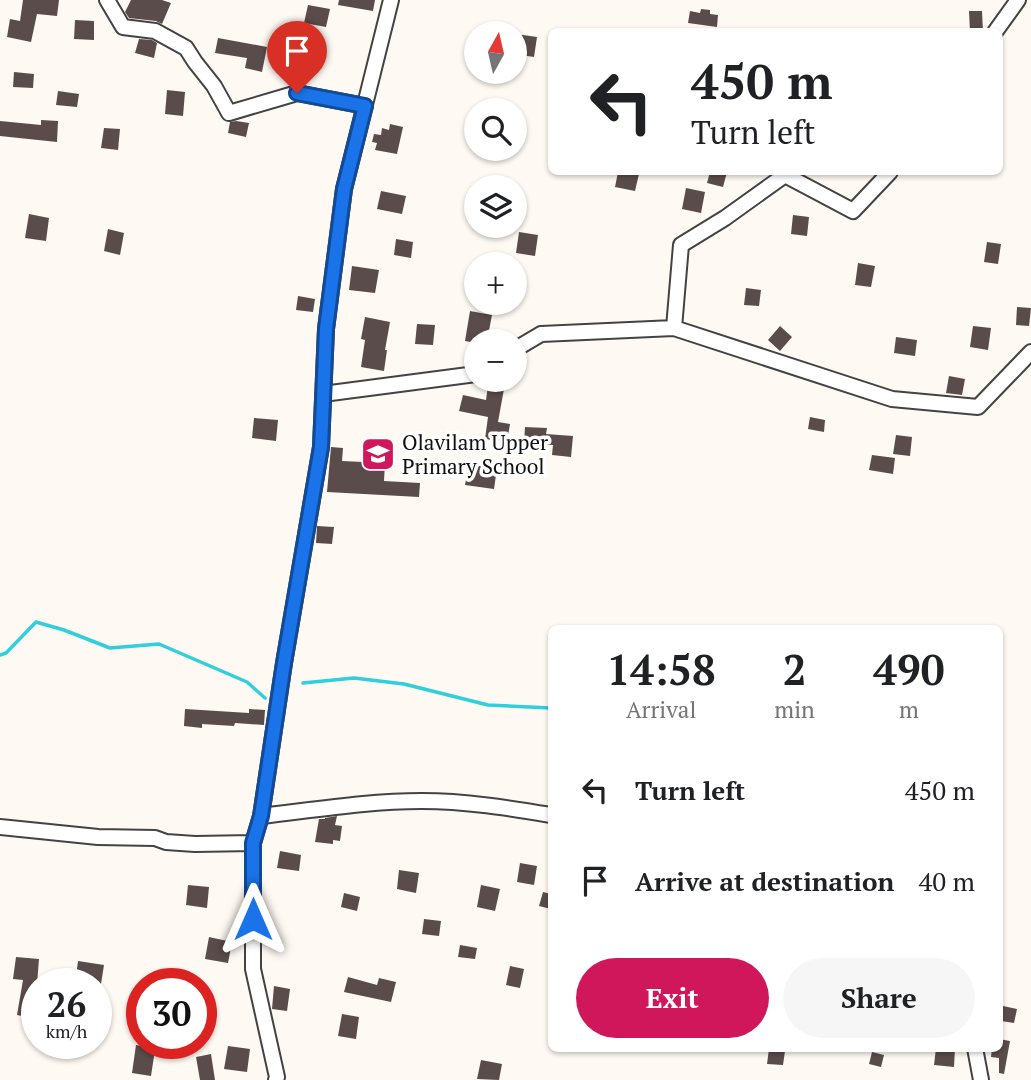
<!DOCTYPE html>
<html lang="en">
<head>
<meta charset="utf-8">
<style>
	body { margin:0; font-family:"PT Serif",serif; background:#f6f6f6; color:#202124; height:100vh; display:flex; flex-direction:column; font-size:26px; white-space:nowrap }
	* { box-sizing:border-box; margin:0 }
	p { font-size:23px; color:#757577 }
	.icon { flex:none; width:38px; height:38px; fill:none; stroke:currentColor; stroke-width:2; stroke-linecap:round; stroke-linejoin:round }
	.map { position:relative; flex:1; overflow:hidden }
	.drawer { position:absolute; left:548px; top:625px; width:455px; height:427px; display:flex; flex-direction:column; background:#fff; border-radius:10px; box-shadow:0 2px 5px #0004 }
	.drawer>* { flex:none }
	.guide { position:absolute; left:548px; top:28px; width:455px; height:147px; border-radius:10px; box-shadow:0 2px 5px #0004; background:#fff; color:#202124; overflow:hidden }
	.needle { width:46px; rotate:8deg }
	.buttons { position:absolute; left:464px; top:21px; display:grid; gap:14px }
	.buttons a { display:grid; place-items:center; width:63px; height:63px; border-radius:50%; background:#fff; box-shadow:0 2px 5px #0004; font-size:35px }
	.speed { position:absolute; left:21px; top:968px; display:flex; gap:14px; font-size:35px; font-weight:700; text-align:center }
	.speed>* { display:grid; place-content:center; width:91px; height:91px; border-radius:50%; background:#fff; box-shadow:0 2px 5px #0004; line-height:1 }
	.speed small { font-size:18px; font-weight:400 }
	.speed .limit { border:10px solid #d22; background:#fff; color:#111 }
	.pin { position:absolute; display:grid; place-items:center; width:60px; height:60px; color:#fff; margin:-72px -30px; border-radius:50% 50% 50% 0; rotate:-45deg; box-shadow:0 0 7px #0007 }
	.pin .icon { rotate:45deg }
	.me { position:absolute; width:77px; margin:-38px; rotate:0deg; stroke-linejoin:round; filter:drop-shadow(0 0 5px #0008) }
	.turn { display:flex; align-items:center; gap:24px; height:147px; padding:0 28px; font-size:32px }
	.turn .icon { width:91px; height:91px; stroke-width:2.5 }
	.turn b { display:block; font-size:49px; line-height:60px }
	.eta { display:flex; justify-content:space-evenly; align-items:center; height:119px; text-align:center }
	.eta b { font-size:42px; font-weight:700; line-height:49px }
	.cta { display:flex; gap:14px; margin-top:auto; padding:14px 28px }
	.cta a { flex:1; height:80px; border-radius:42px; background:#d1175c; color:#fff; font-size:28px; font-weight:700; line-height:80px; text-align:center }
	.cta a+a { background:#f6f6f6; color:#202124 }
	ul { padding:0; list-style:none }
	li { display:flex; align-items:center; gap:21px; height:91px; padding:0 28px }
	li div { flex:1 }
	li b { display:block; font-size:26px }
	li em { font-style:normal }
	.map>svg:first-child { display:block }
</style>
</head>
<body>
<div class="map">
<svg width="1031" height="1080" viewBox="0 0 1031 1080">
	<rect width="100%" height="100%" fill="#fff9f3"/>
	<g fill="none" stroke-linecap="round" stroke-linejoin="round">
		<!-- stream -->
		<path stroke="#2fcfdc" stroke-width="3.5" d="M 0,655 L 6,653 L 36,622 L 64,630 L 110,648 L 159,644 L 247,682 L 265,698
			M 303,683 L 354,678 L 404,684 L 488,705 L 551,708"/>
	</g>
	<!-- building -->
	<path fill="#5a4c4b" d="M 23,0 L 59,0 L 57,16 L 37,14 L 31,42 L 7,37 L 10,19 L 20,21 Z
		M 131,0 L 162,0 L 171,3 L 162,24 L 156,21 L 129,18 L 125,12 Z
		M 339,0 L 375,0 L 373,11 L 338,5 Z
		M 308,5 L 330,9 L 326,27 L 304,23 Z
		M 701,9 L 710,10 L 710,14 L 718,15 L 717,27 L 688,23 L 690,11 L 700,13 Z
		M 969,11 L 982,11 L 983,32 L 970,32 Z
		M 75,20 L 94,21 L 94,40 L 74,39 Z
		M 516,34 L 537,37 L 534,57 L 514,54 Z
		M 218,38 L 267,47 L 262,72 L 245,68 L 247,58 L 215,53 Z
		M 139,39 L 152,40 L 157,43 L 154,58 L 135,53 Z
		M 14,72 L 34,74 L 33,88 L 13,87 Z
		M 167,90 L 185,92 L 183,116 L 165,114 Z
		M 58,91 L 79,94 L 77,107 L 56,105 Z
		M 41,120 L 58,121 L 57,142 L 0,136 L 0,121 L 41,125 Z
		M 236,121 L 249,123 L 246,137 L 228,133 L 230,122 Z
		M 390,124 L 403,127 L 397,154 L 375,150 L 377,143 L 372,142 L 374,134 L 381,135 L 382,128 L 389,130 Z
		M 104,128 L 120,129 L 118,150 L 101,148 Z
		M 618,172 L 639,174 L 635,191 L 615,187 Z
		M 710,172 L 727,172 L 723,187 L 707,183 Z
		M 686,188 L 705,192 L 701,213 L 682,209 Z
		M 381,191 L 406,196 L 402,214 L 377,209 Z
		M 29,214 L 49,218 L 46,241 L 25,238 Z
		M 793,215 L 809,217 L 807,236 L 791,234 Z
		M 108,229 L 124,233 L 120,255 L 104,251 Z
		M 519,232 L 538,235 L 535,256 L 516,253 Z
		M 396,239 L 413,242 L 411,258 L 394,255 Z
		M 987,242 L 1001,244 L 998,264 L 984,262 Z
		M 858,263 L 875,266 L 871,287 L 855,285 Z
		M 352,266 L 379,270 L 375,293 L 349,290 Z
		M 746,288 L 761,290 L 759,306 L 744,305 Z
		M 298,296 L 315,299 L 313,312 L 296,310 Z
		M 1017,307 L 1031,308 L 1029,326 L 1016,325 Z
		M 470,311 L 492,315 L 487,341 L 476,341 L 476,343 L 465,341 Z
		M 365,317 L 390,322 L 385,350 L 387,350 L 384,371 L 361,367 L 365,340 L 361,339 Z
		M 417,324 L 435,325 L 433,345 L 415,344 Z
		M 780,326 L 792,337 L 780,351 L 768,340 Z
		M 973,326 L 991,328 L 988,350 L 970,347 Z
		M 896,337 L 917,340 L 915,356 L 894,353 Z
		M 949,376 L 965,379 L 962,395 L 946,393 Z
		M 488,386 L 504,389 L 498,422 L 510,424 L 507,442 L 485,439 L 488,417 L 459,411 L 463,395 L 486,400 Z
		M 810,417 L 825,420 L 824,432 L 808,429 Z
		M 254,418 L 278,420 L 276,441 L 252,438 Z
		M 525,427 L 547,428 L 546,434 L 573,436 L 571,457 L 552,455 L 553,445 L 524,444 Z
		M 896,435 L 912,437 L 910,456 L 893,454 Z
		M 331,447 L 343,448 L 342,461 L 385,463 L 384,481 L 420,483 L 419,497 L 327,492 Z
		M 872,455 L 895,458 L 893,474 L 869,470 Z
		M 469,464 L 497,468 L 494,489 L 465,485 Z
		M 317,526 L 334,527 L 332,544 L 316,543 Z
		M 185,709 L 249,713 L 249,709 L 265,710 L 264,725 L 235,723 L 234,726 L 202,724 L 202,728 L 184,726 Z
		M 337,816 L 335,825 L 342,826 L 340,841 L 333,840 L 333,844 L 315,842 L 319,819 L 325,819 L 325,818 Z
		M 280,851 L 301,855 L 299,871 L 277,868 Z
		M 520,863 L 537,866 L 534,885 L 517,882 Z
		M 399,870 L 419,873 L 416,893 L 397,889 Z
		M 188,885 L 209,887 L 207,908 L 186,905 Z
		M 481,885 L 500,889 L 495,911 L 477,907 Z
		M 543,892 L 551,894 L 551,909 L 539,906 Z
		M 344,893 L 360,897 L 357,911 L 341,907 Z
		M 424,919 L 441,921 L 439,936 L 422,934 Z
		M 209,937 L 232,942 L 228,963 L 205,959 Z
		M 460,945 L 477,948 L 475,959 L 458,957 Z
		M 16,957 L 39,959 L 36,997 L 37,999 L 33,1018 L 17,1015 L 23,980 L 13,979 Z
		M 78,961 L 104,965 L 101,984 L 75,984 Z
		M 510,966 L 524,969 L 520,988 L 506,985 Z
		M 348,977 L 377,985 L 379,978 L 396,982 L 391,1002 L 344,992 Z
		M 274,986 L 290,989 L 287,1011 L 272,1009 Z
		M 1003,1006 L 1017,1009 L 1014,1023 L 1001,1021 Z
		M 342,1014 L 359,1017 L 356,1039 L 338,1036 Z
		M 999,1039 L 1010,1041 L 1004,1074 L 999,1073 L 999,1058 L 991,1057 L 992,1048 L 999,1048 Z
		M 147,1043 L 156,1043 L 151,1076 L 132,1073 L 136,1045 L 146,1047 Z
		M 228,1046 L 250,1049 L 247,1072 L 224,1069 Z
		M 936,1048 L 955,1048 L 954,1067 L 934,1065 Z
		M 769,1049 L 785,1051 L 783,1065 L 767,1064 Z
		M 872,1052 L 884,1055 L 881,1067 L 869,1064 Z
		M 211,1054 L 215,1080 L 200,1080 L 196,1057 Z
		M 481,1060 L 502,1064 L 499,1080 L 477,1079 Z"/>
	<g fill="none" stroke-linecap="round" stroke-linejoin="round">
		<!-- street casing -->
		<g stroke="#434343" stroke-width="18">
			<path id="street" d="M 107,0 L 123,27 L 155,31 L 186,48 L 195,62 L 214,86 L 229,113 L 297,93 L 365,106
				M 995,32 L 1018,0
				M 674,328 L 681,245 L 725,218 L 785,175 L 853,211 L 890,172
				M 514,350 L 541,334 L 674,328 L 892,399 L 978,407 L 1031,352
				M 323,394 L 476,374
				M 261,816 L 284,663 L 321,447 L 326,329 L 344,189 L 391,0
				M 0,827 L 98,837 L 155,838 L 166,842 L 195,844 L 253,843 L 261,816 C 314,810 368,801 422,801 C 465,801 509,808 551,815
				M 253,843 L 253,969 L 277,1077 L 276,1080
				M 975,1048 L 981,1080"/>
		</g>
		<!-- street -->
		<use href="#street" stroke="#fff" stroke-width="14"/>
	</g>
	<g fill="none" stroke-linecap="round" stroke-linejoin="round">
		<!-- route casing -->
		<g stroke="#114b97" stroke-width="18">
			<path id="route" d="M 253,919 L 253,843 L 261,816 L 284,663 L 321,447 L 326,329 L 344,189 L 365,106 L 297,93"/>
		</g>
		<!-- route -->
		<use href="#route" stroke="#1a73e8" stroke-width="12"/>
	</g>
	<!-- icons -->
	<defs>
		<g id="school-square" transform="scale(1.75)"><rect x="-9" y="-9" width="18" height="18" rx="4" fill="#d1175c" stroke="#fff"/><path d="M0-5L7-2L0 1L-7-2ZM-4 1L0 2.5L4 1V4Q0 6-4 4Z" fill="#fff"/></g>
	</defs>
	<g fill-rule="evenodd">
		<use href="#school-square" x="378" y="454"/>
	</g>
	<g text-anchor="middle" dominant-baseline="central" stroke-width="7" stroke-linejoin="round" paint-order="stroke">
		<!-- poi labels -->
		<g font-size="21" fill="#101010" stroke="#fff" text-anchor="start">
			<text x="402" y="442">Olavilam Upper<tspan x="402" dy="24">Primary School</tspan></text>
		</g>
	</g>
</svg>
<div class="buttons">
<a><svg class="needle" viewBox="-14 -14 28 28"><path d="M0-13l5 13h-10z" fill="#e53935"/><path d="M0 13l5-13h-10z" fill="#757577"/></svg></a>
<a><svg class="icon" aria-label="search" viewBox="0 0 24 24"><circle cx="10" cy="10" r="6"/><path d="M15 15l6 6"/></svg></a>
<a><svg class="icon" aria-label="layers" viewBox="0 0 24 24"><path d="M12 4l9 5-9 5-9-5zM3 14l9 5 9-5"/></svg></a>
<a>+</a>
<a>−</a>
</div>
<div class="speed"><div>26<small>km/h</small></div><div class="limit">30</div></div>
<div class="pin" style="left:297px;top:93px;background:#d93025"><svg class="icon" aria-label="arrive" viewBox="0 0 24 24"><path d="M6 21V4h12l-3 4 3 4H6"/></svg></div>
<svg class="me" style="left:253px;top:919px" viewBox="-20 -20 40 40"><path d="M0-17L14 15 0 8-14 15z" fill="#1a73e8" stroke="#fff" stroke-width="4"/></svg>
<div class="guide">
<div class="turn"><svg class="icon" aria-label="left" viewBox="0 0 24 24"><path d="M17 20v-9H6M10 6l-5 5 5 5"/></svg><div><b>450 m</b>Turn left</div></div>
</div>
<section class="drawer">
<div class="eta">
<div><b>14:58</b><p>Arrival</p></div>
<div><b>2</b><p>min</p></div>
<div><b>490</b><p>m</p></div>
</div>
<ul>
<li><svg class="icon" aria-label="left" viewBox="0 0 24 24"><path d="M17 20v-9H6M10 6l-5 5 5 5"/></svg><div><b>Turn left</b></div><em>450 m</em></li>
<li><svg class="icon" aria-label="arrive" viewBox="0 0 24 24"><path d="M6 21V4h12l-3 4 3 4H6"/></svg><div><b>Arrive at destination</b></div><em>40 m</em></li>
</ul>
<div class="cta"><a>Exit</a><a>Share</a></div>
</section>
</div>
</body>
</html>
